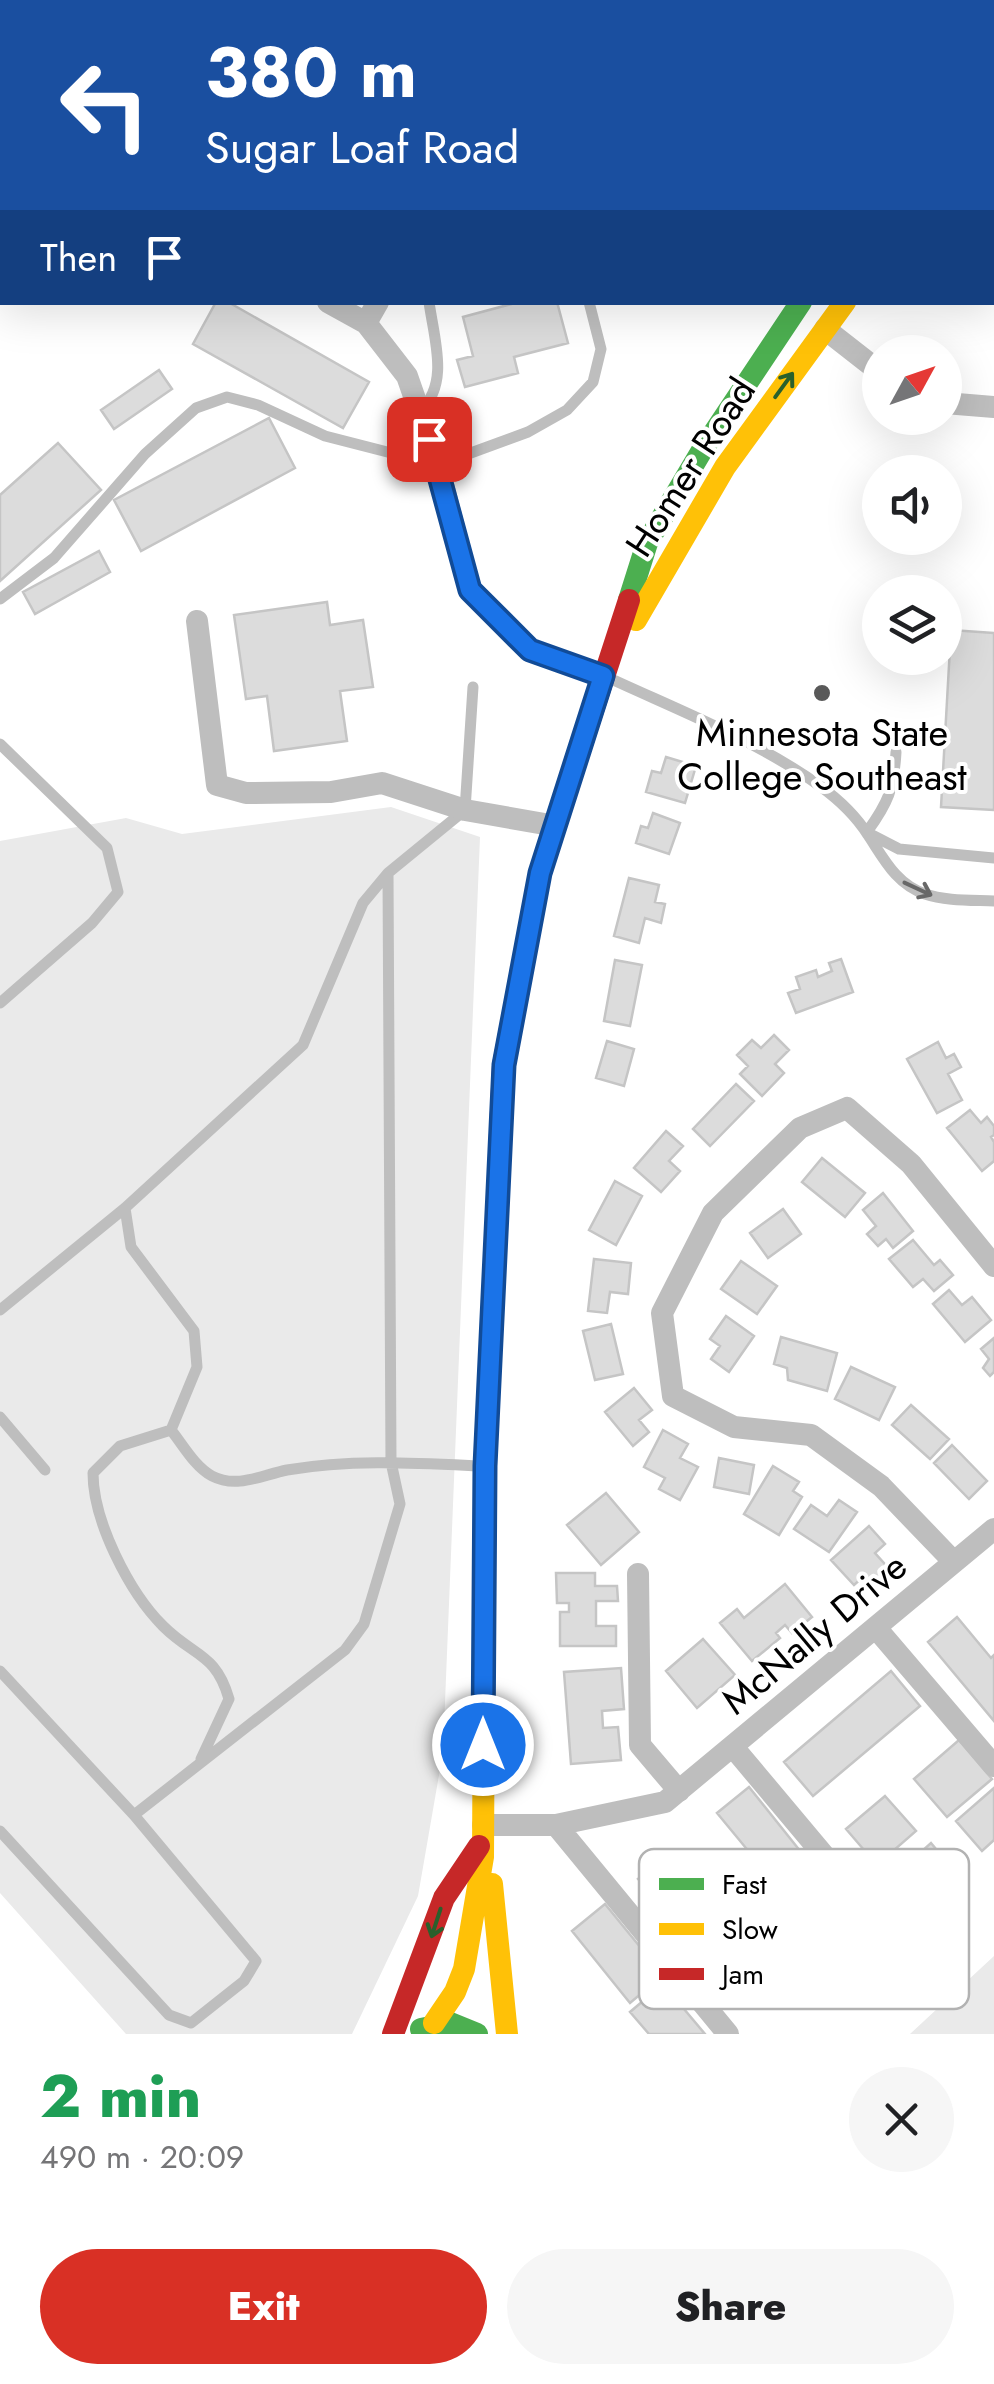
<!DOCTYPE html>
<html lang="en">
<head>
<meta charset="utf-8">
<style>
	body { margin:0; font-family:Jost,sans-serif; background:#f6f6f6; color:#202124; height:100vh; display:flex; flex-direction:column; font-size:38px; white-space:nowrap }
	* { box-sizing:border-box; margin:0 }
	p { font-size:32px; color:#757577 }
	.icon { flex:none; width:55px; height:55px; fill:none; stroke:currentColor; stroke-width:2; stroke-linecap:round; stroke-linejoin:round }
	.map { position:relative; height:2034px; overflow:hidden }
	.side { display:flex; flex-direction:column; background:#fff; flex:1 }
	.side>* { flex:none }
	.hud { position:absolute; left:0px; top:0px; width:995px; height:305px; box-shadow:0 10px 40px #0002; background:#1a4fa0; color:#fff; overflow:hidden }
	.needle { width:65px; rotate:50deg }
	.buttons { position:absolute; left:862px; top:335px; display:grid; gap:20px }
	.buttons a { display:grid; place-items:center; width:100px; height:100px; border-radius:50%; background:#fff; box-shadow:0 10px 40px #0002; font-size:50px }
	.pin { position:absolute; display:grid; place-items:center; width:85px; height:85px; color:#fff; margin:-42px; border-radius:20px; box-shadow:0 5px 15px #0006 }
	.me { position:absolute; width:110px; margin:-55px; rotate:0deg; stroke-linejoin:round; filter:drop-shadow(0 0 8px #0008) }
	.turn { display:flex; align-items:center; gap:35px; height:210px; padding:0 40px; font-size:45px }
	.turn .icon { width:130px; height:130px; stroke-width:2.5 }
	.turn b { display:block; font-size:70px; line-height:85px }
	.then { display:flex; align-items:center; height:95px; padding:0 40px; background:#0003; gap:20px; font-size:38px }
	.round { display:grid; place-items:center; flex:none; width:105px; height:105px; border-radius:52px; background:#f6f6f6 }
	.head { display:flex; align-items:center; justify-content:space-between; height:170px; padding:0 40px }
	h1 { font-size:60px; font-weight:800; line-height:75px; color:#1e9e55 }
	.primary-button { display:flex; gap:20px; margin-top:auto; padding:20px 40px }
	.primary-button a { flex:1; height:115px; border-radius:60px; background:#d93025; color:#fff; font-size:40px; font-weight:800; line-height:115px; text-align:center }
	.primary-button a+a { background:#f6f6f6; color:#202124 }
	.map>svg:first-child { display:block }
</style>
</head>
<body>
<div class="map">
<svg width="994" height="2034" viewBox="0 0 994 2034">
	<rect width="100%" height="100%" fill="#fff"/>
	<!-- green -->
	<path fill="#eaeaea" d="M 391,807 L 480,837 L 443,1752 L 418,1896 L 352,2034 L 126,2034 L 0,1893 L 0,841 L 126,818 L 182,834 Z
		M 994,1956 L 994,2034 L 910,2034 Z"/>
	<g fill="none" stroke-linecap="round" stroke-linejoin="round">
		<!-- stream -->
		<path stroke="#bcbcbc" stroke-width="6" d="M 38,0 L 40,2
			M 992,276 L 994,278"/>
	</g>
	<!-- building -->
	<path fill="#dcdcdc" stroke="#c5c5c5" stroke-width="2.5" d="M 216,302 L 228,302 L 369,382 L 343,428 L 193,344 Z
		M 519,302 L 557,302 L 568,343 L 514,357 L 518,373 L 465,387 L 457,360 L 473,356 L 463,317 Z
		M 159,370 L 172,389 L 114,429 L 101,410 Z
		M 269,418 L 295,468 L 141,551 L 114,500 Z
		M 58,443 L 101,490 L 0,581 L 0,495 Z
		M 99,551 L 110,572 L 35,614 L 23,592 Z
		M 327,602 L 330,625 L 363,620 L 373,687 L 340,691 L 347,741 L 274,751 L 267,696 L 246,699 L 234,615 Z
		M 951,630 L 994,633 L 994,810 L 941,807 Z
		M 666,757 L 696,766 L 685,803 L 646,792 L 652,771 L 661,773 Z
		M 653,813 L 680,823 L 669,854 L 636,843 L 641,826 L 648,828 Z
		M 629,878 L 659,885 L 655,902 L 665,904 L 661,923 L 645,918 L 639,943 L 614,936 Z
		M 841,959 L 853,992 L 796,1013 L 788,993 L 800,989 L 796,977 L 816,970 L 818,977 L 832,971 L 829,963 Z
		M 615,960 L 642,965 L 630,1026 L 604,1021 Z
		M 774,1035 L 789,1050 L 775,1064 L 784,1073 L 762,1096 L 740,1074 L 748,1066 L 737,1055 L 752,1040 L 761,1048 Z
		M 607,1041 L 634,1049 L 624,1086 L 596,1078 Z
		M 938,1042 L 946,1058 L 954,1054 L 961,1067 L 948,1074 L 962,1100 L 937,1113 L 907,1059 Z
		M 736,1084 L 754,1101 L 710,1146 L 693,1129 Z
		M 970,1110 L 981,1123 L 987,1117 L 994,1126 L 994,1135 L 991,1137 L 994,1142 L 994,1161 L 982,1171 L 947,1128 Z
		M 666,1131 L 683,1146 L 669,1161 L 680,1171 L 661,1192 L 634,1168 Z
		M 822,1158 L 865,1193 L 845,1217 L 802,1182 Z
		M 615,1181 L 642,1196 L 616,1245 L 589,1230 Z
		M 883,1193 L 913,1231 L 893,1248 L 886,1239 L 878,1246 L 867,1234 L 876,1226 L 863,1210 Z
		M 783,1209 L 801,1234 L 768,1258 L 750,1233 Z
		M 913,1240 L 934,1265 L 940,1260 L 953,1275 L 934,1291 L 923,1279 L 913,1287 L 889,1259 Z
		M 594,1259 L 631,1263 L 628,1294 L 610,1292 L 607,1313 L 588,1311 Z
		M 741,1261 L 777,1286 L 757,1314 L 721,1289 Z
		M 949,1290 L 962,1305 L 972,1297 L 991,1320 L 965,1342 L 933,1304 Z
		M 726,1316 L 754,1336 L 729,1372 L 711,1359 L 720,1346 L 710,1339 Z
		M 611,1324 L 623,1374 L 595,1380 L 583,1331 Z
		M 781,1337 L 837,1353 L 827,1391 L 788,1380 L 787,1368 L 774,1364 Z
		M 994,1338 L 994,1372 L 990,1376 L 983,1368 L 989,1359 L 981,1349 Z
		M 851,1367 L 895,1387 L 879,1420 L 835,1399 Z
		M 634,1388 L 652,1410 L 639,1420 L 649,1432 L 633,1446 L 605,1412 Z
		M 911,1405 L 949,1439 L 930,1459 L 892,1425 Z
		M 663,1430 L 688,1444 L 680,1458 L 698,1467 L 680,1500 L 659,1489 L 665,1478 L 644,1467 Z
		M 952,1445 L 987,1481 L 969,1499 L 934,1463 Z
		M 719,1458 L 754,1465 L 749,1494 L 714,1487 Z
		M 773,1466 L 799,1482 L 793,1491 L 802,1497 L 779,1535 L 744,1514 Z
		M 606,1493 L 639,1532 L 601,1565 L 567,1525 Z
		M 839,1500 L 857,1512 L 829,1552 L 794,1529 L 811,1505 L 827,1516 Z
		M 869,1526 L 885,1544 L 875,1553 L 891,1571 L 872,1588 L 863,1577 L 854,1585 L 831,1560 Z
		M 556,1573 L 595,1573 L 595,1586 L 617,1586 L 618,1601 L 596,1601 L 596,1626 L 616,1626 L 616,1646 L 560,1646 L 560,1612 L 569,1612 L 569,1603 L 557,1603 Z
		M 785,1584 L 812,1617 L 792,1633 L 785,1625 L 776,1633 L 780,1638 L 752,1661 L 720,1623 L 737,1609 L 744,1618 Z
		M 957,1617 L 991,1658 L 994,1655 L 994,1721 L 928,1642 Z
		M 703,1639 L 735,1675 L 697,1708 L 666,1671 Z
		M 621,1668 L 624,1709 L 602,1711 L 603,1728 L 618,1727 L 621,1760 L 571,1764 L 564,1672 Z
		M 891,1671 L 920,1706 L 813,1796 L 784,1762 Z
		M 959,1740 L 992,1779 L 947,1817 L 914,1779 Z
		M 749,1787 L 805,1857 L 774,1882 L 717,1813 Z
		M 994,1788 L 994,1840 L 982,1851 L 956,1821 Z
		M 885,1796 L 916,1831 L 877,1865 L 846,1829 Z
		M 931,1843 L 957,1874 L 909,1913 L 877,1875 L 905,1852 L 912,1860 Z
		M 671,1851 L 746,1940 L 713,1968 L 638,1879 Z
		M 605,1904 L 663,1975 L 630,2003 L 572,1931 Z
		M 663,1984 L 705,2034 L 649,2034 L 630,2012 Z"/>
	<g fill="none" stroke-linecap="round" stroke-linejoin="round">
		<!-- lane -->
		<path stroke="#bebebe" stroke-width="11" d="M 420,411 C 450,384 434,339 429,302
			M 0,599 L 54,558 L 145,454 L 196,408 L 227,397 L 258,405 L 325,436 L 438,465 L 528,432 L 567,410 L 593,382 L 601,349 L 589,302
			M 607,677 C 678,710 756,740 820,786 C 838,799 856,816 868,835 C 884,859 896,884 925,894 C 945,901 973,900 994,901
			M 0,744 L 107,848 L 118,892 L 92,923 L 0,1003
			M 867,832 C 888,803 894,789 896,752
			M 868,833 L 899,849 L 994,858
			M 125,1208 L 131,1247 L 194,1331 L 197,1367 L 171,1430 L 120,1446 L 93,1473 C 93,1521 129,1592 163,1626 C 194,1657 216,1653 229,1699 L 201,1759
			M 0,1310 L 125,1208 L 303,1045 L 363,903 L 388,873
			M 0,1417 L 45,1470
			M 171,1430 C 183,1445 195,1467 212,1476 C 237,1489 262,1475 287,1470 C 351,1459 416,1463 481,1466
			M 0,1671 L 134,1815 L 256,1961 L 244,1981 L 191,2023 L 169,2015 L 0,1831
			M 134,1815 L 345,1650 L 364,1624 L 400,1504 L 391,1462 L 388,873 L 465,810 L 473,687"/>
		<!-- street -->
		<path stroke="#bebebe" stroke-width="22" d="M 344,0 L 344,2
			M 0,193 L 2,193
			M 328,302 L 366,323
			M 378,302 L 366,323 L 407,376 L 438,465 L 470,590 L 530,650 L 603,675
			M 825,329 L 880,372
			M 945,403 L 994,407
			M 197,621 L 217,785 L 246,793 L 331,792 L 382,783 L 465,810 L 556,826
			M 953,1561 L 881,1486 L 811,1435 L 734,1427 L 673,1396 L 662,1313 L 713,1213 L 800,1128 L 847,1108 L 911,1164 L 994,1266
			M 638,1574 L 640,1745 L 679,1791
			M 876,1628 L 994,1766
			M 733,1747 L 889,1933
			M 483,1825 L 556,1825 L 728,2034
			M 556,1825 L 665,1802 L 994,1529"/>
		<!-- fast -->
		<path stroke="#4caf50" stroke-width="22" d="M 992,39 L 994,37
			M 629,600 L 647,543 L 701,452 L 801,302
			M 421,2029 L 450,2023 L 477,2034"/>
		<!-- slow -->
		<path stroke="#ffc107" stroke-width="22" d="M 636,620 L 725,467 L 845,302
			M 492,1884 L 507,2034
			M 434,2023 L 455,1992 L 464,1969 L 483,1857 L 485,1466 L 489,1383"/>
		<!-- jam -->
		<path stroke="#c62828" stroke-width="22" d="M 992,104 L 994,102
			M 489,1383 L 503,1065 L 540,873 L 629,600
			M 393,2034 L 444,1898 L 479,1846"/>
	</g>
	<!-- one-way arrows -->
	<defs><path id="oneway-shaft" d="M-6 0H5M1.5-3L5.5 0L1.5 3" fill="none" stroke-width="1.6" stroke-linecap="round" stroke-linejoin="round" transform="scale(2.5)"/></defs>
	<g stroke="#2a602c">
		<use href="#oneway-shaft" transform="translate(784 385) rotate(-54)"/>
		<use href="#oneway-shaft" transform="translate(436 1923) rotate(108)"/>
	</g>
	<use stroke="#686868" href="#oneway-shaft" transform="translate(918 889) rotate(25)"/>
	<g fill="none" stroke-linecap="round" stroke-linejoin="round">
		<!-- route casing -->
		<g stroke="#114b97" stroke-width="25">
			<path id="route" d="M 429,439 L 470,590 L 530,650 L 603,676 L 540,873 L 504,1065 L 485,1466 L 483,1745"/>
		</g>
		<!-- route -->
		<use href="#route" stroke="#1a73e8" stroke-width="18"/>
	</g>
	<!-- markers -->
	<circle fill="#595959" stroke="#fff" stroke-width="4" cx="822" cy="693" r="10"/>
	<g text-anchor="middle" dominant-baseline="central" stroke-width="8" stroke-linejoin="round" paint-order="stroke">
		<!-- street labels -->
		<g font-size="38" fill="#000" stroke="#fff">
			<text transform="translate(690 467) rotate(-57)">Homer Road</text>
			<text transform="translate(814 1633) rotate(-40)">McNally Drive</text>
		</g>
		<!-- poi labels -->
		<g font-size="38" fill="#000" stroke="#fff">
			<text x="822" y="732">Minnesota State<tspan x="822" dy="44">College Southeast</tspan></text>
		</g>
	</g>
	<!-- legend -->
	<rect x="639" y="1849" width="330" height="160" rx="15" fill="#fff" stroke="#b2b2b2" stroke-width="2.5"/>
	<rect x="659" y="1878" width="45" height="12" fill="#4caf50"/>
	<rect x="659" y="1923" width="45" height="12" fill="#ffc107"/>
	<rect x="659" y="1968" width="45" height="12" fill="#c62828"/>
	<g font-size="28" fill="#000">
		<text x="722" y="1894">Fast</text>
		<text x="722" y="1939">Slow</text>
		<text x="722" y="1984">Jam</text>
	</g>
</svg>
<div class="buttons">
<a><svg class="needle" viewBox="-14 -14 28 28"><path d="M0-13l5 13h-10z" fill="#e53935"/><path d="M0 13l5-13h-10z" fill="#757577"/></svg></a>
<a><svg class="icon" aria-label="sound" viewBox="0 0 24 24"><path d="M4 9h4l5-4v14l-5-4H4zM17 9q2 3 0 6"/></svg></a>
<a><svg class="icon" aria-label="layers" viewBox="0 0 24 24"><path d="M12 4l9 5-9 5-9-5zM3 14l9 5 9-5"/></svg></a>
</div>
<div class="pin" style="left:429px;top:439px;background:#d93025"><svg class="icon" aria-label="arrive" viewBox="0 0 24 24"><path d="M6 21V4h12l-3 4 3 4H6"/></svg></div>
<svg class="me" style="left:483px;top:1745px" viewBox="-20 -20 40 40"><circle r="17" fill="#1a73e8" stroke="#fff" stroke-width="3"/><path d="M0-11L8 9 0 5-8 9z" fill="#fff"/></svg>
<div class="hud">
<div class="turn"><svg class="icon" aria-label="left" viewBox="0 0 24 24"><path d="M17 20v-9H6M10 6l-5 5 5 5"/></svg><div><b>380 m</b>Sugar Loaf Road</div></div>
<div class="then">Then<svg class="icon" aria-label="arrive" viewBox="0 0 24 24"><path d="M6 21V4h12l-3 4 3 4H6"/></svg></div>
</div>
</div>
<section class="side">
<div class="head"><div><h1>2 min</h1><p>490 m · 20:09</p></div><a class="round"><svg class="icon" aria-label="close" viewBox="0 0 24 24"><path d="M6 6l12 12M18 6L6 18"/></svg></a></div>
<div class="primary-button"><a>Exit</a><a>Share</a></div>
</section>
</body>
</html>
